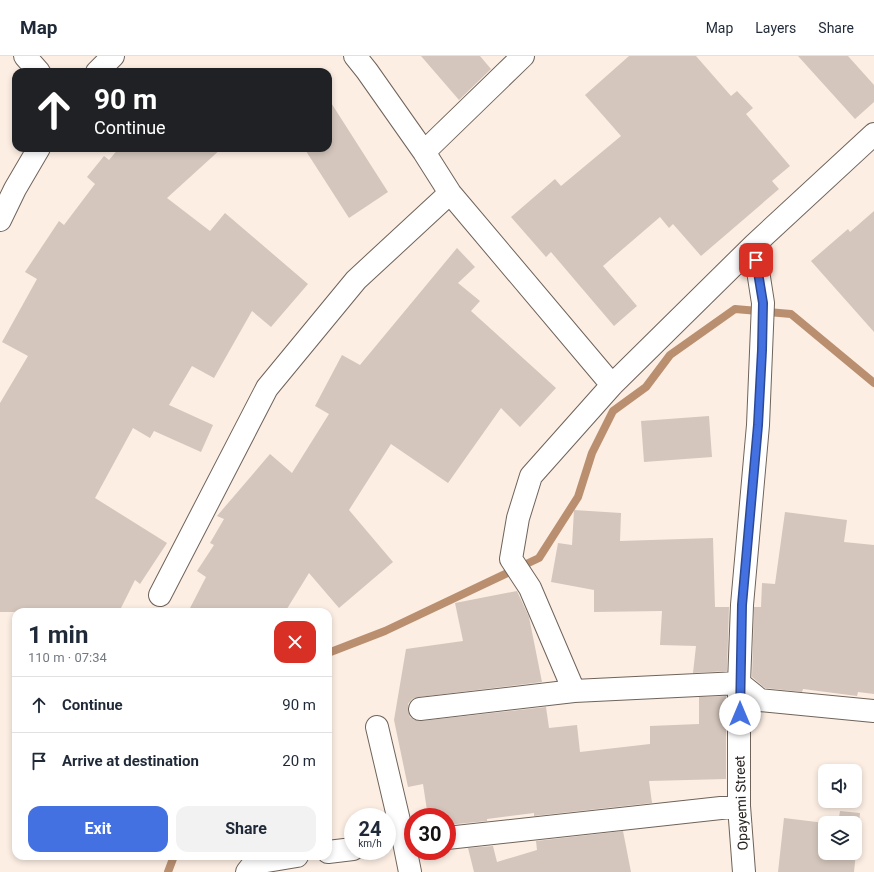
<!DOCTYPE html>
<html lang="en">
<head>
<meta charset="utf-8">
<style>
	body { margin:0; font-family:Roboto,sans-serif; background:#f2f2f3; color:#1f2937; height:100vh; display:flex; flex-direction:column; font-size:15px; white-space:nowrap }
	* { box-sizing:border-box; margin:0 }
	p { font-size:13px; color:#747a83 }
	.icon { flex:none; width:22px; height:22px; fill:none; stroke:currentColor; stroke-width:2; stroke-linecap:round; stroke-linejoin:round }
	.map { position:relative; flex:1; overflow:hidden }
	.sheet { position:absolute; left:12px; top:552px; width:320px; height:252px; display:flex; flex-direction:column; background:#fff; border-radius:12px; box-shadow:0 2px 6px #0003 }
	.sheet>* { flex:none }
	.banner { position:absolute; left:12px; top:12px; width:320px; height:84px; border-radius:12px; box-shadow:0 2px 6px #0003; background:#202124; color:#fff; overflow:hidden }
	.buttons { position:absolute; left:818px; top:708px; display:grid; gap:8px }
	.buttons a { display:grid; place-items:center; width:44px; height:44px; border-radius:8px; background:#fff; box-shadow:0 2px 6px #0003; font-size:20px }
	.speed { position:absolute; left:344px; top:752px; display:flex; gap:8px; font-size:20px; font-weight:700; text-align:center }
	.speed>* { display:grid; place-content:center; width:52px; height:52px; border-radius:50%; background:#fff; box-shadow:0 2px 6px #0003; line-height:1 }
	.speed small { font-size:10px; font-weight:400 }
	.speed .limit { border:6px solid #d22; background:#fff; color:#111 }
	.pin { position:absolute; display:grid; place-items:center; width:34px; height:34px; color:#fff; margin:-17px; border-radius:8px; box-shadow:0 2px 6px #0006 }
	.me { position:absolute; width:44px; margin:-22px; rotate:0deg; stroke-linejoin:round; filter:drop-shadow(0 0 3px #0008) }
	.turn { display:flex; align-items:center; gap:14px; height:84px; padding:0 16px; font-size:18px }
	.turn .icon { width:52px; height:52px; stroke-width:2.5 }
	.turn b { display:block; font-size:28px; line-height:34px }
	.round { display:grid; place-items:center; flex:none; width:42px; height:42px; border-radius:12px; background:#f2f2f3 }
	.headline { display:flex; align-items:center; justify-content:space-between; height:68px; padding:0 16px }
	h1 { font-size:24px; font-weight:700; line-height:30px }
	.button { display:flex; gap:8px; margin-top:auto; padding:8px 16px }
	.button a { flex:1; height:46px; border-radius:12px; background:#4471e2; color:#fff; font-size:16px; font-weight:700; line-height:46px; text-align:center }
	.button a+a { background:#f2f2f3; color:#1f2937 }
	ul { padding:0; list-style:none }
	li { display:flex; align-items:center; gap:12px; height:56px; padding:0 16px; border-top:1px solid #e0e1e3 }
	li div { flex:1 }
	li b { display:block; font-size:15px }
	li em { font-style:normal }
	header { display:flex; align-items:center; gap:24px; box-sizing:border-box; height:56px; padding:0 20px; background:#fff; border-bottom:1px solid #e0e1e3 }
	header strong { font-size:19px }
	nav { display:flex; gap:22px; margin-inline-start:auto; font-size:14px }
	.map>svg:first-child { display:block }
</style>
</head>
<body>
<header>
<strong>Map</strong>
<nav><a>Map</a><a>Layers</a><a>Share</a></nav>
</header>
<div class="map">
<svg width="874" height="816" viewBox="0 0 874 816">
	<rect width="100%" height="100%" fill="#fceee3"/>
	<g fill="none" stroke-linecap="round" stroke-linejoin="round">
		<!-- stream -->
		<path stroke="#b98f70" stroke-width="8" d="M 328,597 L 385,575 L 539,502 L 578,441 L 592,397 L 613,355 L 646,331 L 670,299 L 735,253 L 791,258 L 874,327
			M 168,816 L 174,800"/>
	</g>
	<!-- building -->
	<path fill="#d4c6bc" d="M 421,0 L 480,0 L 491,13 L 459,44 Z
		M 629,0 L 696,0 L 731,40 L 737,35 L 753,52 L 746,58 L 790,110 L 772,125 L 779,133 L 701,200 L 673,168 L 669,172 L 660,161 L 603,210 L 637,250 L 614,270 L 551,196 L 546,201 L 511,161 L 555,123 L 561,130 L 621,80 L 585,39 Z
		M 798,0 L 848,0 L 874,29 L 874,46 L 855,63 Z
		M 328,42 L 388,136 L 349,162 L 304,92 L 328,92 Z
		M 119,92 L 222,92 L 167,142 L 210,175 L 225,157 L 308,228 L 271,271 L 252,255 L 214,322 L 192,310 L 169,349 L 213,369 L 201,396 L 154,375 L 150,382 L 133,372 L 95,442 L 167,487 L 140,528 L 135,524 L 119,556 L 0,556 L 0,347 L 28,300 L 2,286 L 37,223 L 25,216 L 59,165 L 64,169 L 95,128 L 87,121 L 104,100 L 109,104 Z
		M 874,155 L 874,276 L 811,205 L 848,173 L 850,176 Z
		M 457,192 L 475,211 L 458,227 L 480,245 L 471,255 L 556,332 L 520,371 L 501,352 L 448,427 L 391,388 L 349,454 L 393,506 L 339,552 L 309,517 L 285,556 L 188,556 L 206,521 L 197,515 L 214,489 L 210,487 L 224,463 L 217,460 L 270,398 L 292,417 L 329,358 L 315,350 L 342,299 L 360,309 Z
		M 709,360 L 712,401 L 644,406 L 641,365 Z
		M 574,454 L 621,457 L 620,485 L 713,482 L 715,551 L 729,551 L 727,615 L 693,617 L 696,590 L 660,589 L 662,555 L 594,556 L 594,534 L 551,526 L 558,487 L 572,489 Z
		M 785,456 L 847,464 L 844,486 L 874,489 L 874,638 L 858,636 L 857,640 L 803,633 L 802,636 L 765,632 L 752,621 L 754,551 L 761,551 L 762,527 L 775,528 Z
		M 517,535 L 529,561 L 542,626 L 419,641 L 412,643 L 408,648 L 408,655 L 410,661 L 415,664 L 421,665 L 546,651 L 549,672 L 577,669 L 580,696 L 650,688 L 650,670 L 699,668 L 699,641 L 726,640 L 726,723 L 649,725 L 652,747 L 534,760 L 534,757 L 487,763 L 487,765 L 447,769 L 447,761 L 428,761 L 423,728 L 408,731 L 394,664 L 406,593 L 463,585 L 455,547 Z
		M 840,755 L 860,757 L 854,816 L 778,816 L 784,762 L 825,767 L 825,797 L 855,797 L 855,767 L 838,767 Z
		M 623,775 L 631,816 L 474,816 L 468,792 L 493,790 L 497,806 L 537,794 L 536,785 Z"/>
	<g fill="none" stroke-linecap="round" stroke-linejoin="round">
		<!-- minor casing -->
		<g stroke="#6f635a" stroke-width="24">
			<path id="minor" d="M 25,0 L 39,16
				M 355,0 L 367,15 L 424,96 L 450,137 L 612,329
				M 97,16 L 113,0
				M 424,96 L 523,0
				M 0,164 L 15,133 L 39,92
				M 160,539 L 267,332 L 356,224 L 450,137
				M 574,635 L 530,532 L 511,503 L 518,462 L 531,420 L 612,329 L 754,189
				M 420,653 L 574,635 L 739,627 L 760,644 L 874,655
				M 377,671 L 404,786 L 410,816
				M 447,782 L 739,750
				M 328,796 L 353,793
				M 247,816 L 254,807 L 297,800
				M 744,816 L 739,750 L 739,627 L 742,549 L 758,369 L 763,247 L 754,189 L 874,78"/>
		</g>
		<!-- minor -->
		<use href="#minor" stroke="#fff" stroke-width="22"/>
	</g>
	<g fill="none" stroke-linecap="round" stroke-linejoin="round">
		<!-- route casing -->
		<g stroke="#2c4993" stroke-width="10">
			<path id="route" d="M 740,658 L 742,549 L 758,369 L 762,294 L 763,247 L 756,204"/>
		</g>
		<!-- route -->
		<use href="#route" stroke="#4471e2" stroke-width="7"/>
	</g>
	<g text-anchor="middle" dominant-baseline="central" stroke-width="3" stroke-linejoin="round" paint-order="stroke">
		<!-- street labels -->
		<g font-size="14" fill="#292320" stroke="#fefefe">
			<text transform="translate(741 747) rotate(-92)">Opayemi Street</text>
		</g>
	</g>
</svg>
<div class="buttons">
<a><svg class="icon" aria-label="sound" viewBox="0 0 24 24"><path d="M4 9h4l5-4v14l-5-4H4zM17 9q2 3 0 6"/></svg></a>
<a><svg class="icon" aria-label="layers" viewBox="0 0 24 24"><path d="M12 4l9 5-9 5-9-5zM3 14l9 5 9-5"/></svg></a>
</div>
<div class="speed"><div>24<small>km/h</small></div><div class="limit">30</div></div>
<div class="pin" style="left:756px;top:204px;background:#d93025"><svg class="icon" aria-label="arrive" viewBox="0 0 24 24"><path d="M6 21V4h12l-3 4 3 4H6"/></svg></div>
<svg class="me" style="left:740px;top:658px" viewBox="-20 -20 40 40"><circle r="19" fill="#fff"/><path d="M0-13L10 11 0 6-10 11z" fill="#4471e2"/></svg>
<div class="banner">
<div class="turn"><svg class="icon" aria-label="ahead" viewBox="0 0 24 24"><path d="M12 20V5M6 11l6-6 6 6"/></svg><div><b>90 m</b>Continue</div></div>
</div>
<section class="sheet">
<div class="headline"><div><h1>1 min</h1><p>110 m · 07:34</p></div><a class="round" style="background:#d93025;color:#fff"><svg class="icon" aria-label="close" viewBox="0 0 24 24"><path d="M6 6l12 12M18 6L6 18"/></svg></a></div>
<ul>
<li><svg class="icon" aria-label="ahead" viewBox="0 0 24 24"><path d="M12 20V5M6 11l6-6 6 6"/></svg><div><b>Continue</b></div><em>90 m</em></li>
<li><svg class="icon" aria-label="arrive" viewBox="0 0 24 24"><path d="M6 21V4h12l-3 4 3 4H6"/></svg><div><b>Arrive at destination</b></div><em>20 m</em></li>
</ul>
<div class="button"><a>Exit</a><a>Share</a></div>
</section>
</div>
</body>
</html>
